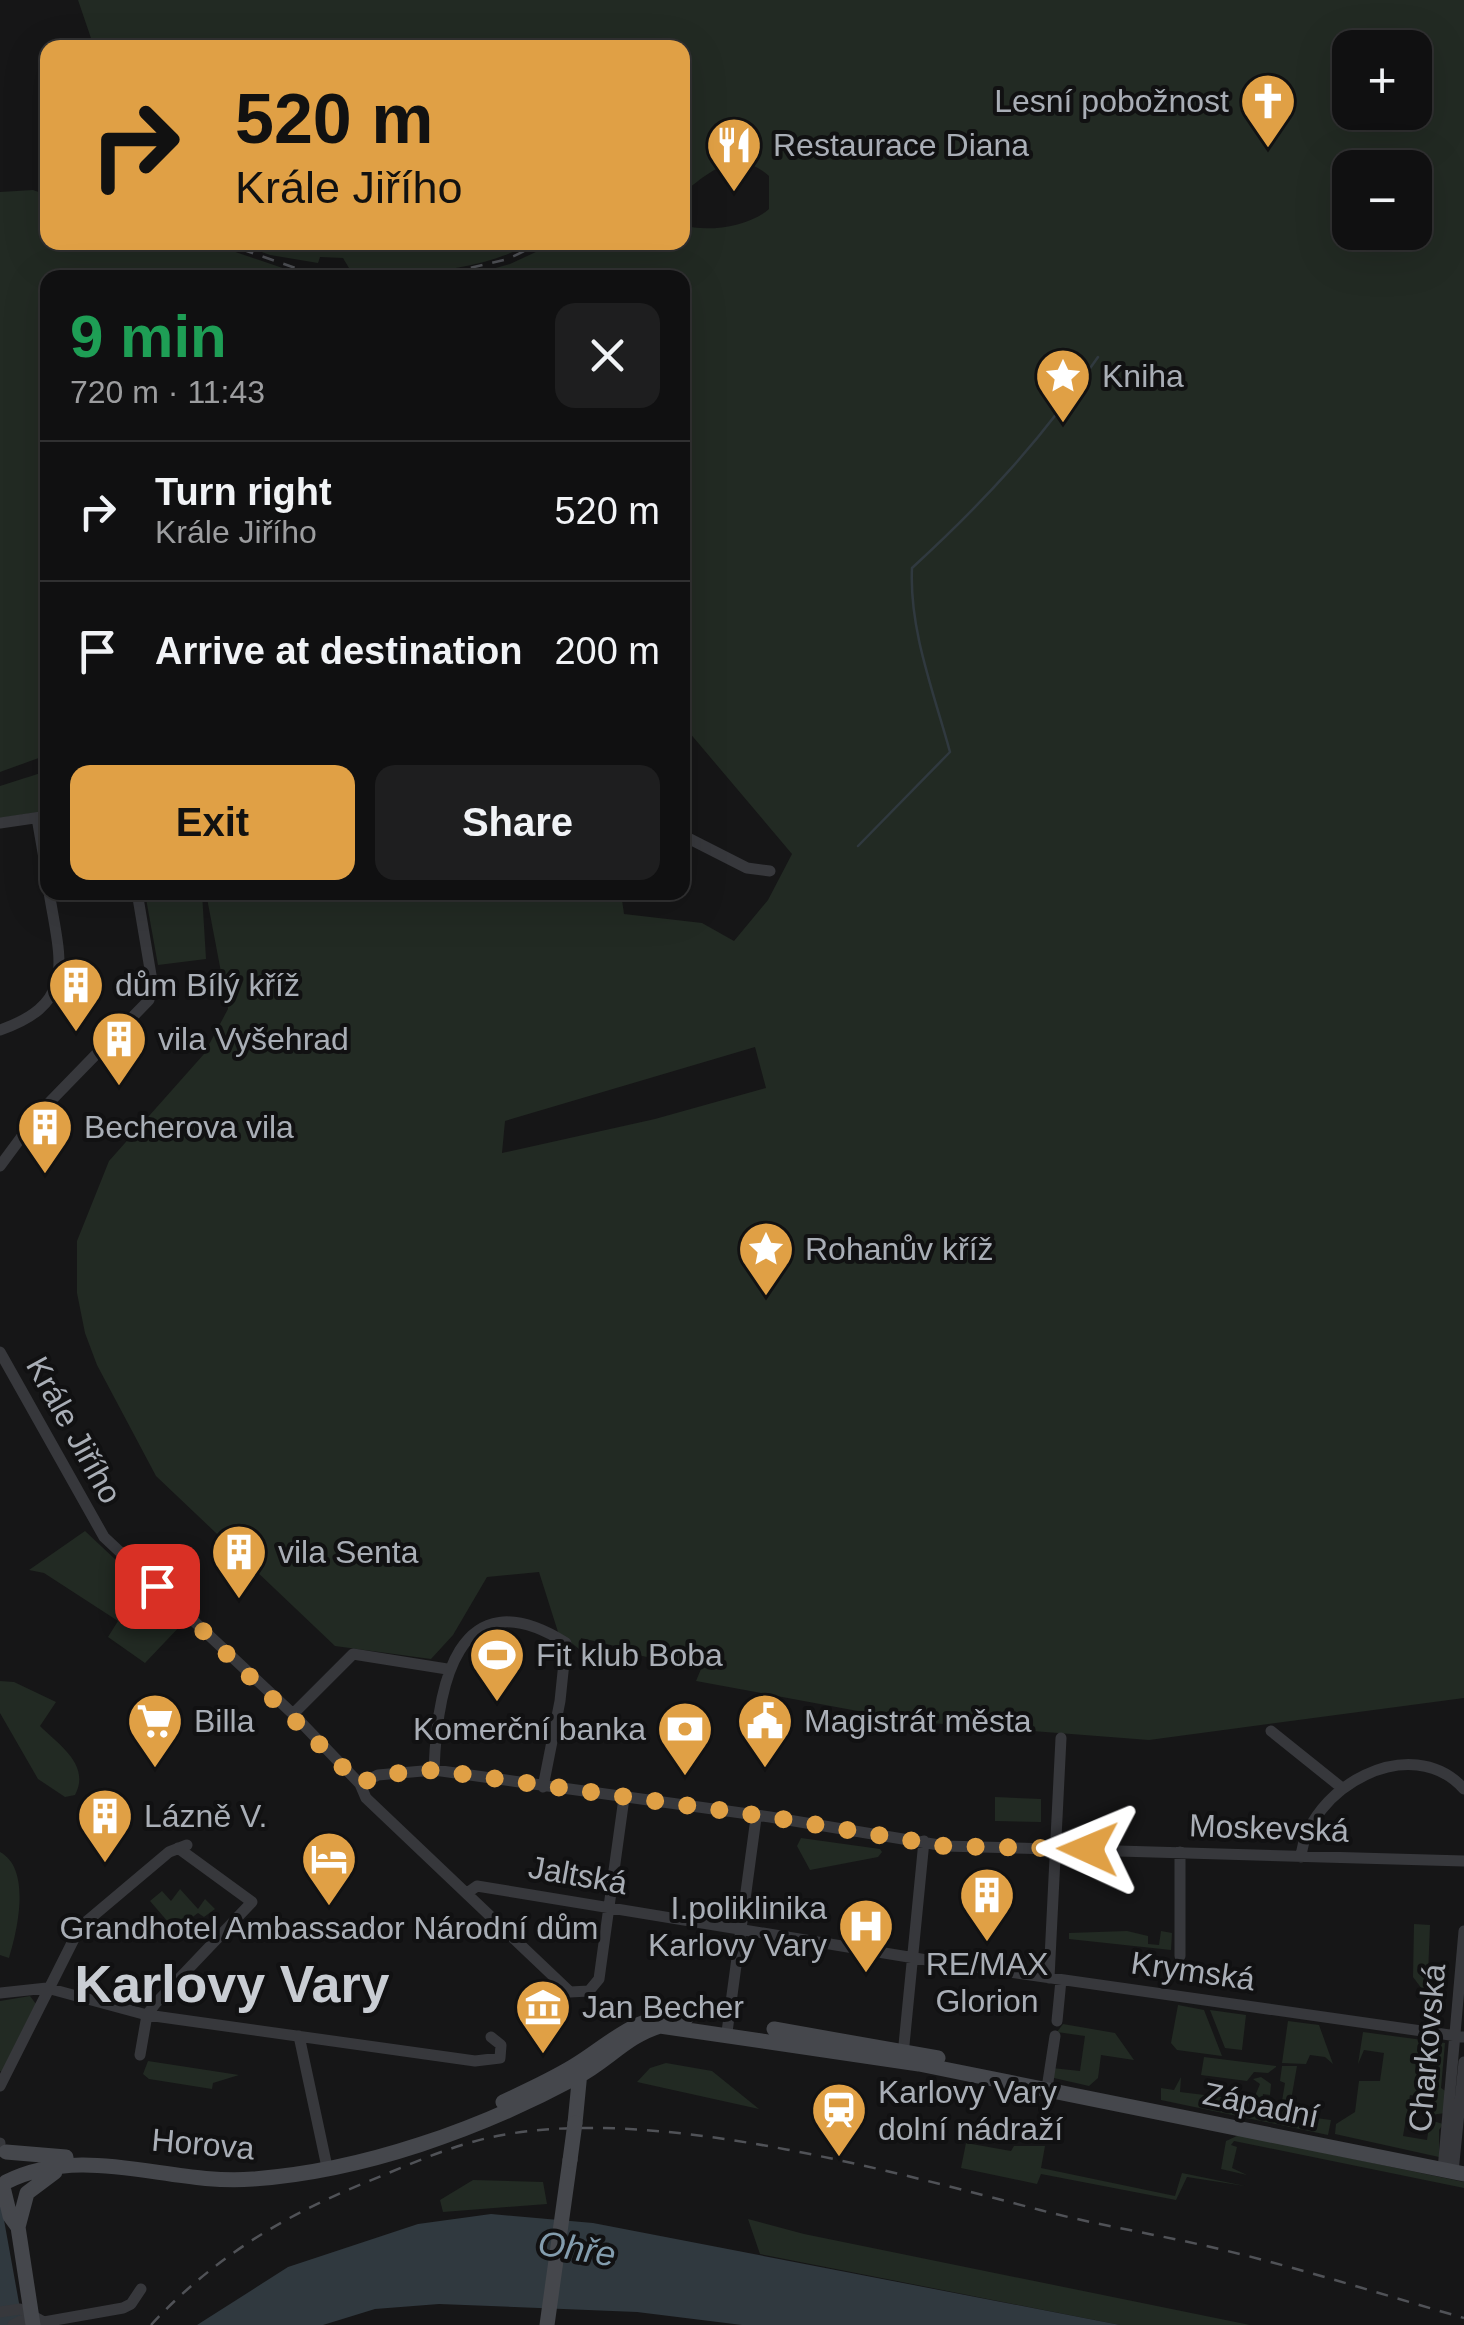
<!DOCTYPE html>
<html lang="en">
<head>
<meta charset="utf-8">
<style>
	body { margin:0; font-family:Arial,sans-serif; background:#1e1e1f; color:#f1f3f6; height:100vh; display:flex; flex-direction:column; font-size:38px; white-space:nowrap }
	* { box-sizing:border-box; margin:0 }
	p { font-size:32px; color:#9c9d9f }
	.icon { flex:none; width:55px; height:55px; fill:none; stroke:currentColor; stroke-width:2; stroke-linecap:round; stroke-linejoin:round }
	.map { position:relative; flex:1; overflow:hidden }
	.drawer { position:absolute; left:40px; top:270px; width:650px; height:630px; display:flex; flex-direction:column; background:#101011; border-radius:20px; box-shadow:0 10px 40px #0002,0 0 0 2px #303031 }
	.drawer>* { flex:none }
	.guide { position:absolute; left:40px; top:40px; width:650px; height:210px; border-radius:20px; box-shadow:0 10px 40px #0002,0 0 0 2px #303031; background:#e0a045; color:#111; overflow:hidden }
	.tools { position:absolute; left:1332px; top:30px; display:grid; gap:20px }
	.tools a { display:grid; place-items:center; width:100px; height:100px; border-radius:20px; background:#101011; box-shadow:0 10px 40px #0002,0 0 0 2px #303031; font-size:50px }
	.pin { position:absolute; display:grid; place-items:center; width:85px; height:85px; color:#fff; margin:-42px; border-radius:20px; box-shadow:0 5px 15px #0006 }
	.me { position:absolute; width:110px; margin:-55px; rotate:271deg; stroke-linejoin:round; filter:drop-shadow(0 0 8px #0008) }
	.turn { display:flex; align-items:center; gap:35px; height:210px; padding:0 30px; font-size:45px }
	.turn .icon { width:130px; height:130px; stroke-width:2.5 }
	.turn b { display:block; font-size:70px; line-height:85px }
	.round { display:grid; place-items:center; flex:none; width:105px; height:105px; border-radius:20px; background:#1e1e1f }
	.headline { display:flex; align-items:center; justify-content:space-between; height:170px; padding:0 30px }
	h1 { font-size:60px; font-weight:800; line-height:75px; color:#1e9e55 }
	.button { display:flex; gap:20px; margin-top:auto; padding:20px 30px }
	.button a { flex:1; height:115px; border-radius:20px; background:#e0a045; color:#111; font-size:40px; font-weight:800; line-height:115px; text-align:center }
	.button a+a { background:#1e1e1f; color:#f1f3f6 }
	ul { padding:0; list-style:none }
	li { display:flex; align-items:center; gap:30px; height:140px; padding:0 30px; border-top:2px solid #303031 }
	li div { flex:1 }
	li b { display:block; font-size:38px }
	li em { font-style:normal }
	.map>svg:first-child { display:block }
</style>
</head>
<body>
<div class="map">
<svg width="1464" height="2325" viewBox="0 0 1464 2325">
	<rect width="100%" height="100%" fill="#161617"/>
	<!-- green -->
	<path fill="#222a23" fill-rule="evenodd" d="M 78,0 L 1464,0 L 1464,1698 L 1149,1740 L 917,1722 L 696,1681 L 701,1669 L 638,1655 L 632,1670 L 606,1662 L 619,1647 L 581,1638 L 579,1649 L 558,1632 L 539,1572 L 487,1577 L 453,1635 L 431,1659 L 335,1646 L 156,1476 L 97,1365 L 85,1333 L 77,1293 L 77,1241 L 109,1161 L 204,1054 L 228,1009 L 206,893 L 621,893 L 624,914 L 702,923 L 734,941 L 768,900 L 792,854 L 683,725 L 682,278 L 463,277 L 510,264 L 555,243 L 682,242 L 683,225 C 707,233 750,226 769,209 L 769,176 C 737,147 710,171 683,193 L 682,48 L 94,47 ZM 1350,48 L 1415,48 L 1415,112 L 1350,112 ZM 1350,168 L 1415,168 L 1415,232 L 1350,232 ZM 755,1047 L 766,1088 L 655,1119 L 502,1153 L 505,1121 Z
		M 33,190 L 47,195 L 48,242 L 209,243 L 309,277 L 48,278 L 47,755 L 0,772 L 0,192 Z
		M 236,243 L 532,243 C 476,273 410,276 349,268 L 343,258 L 320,257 L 318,263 L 270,255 Z
		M 47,771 L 47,811 L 0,818 L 0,786 Z
		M 145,893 L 202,893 L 206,959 L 158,965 Z
		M 85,1531 L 183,1623 L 145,1663 L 108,1637 L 118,1621 L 44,1573 L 29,1570 Z
		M 0,1681 L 14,1682 L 56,1702 L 40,1726 C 59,1745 91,1765 75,1795 L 65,1797 L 38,1779 L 0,1713 Z
		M 995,1797 L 1041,1799 L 1041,1822 L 995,1821 Z
		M 801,1838 L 880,1849 L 882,1852 L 878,1857 L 810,1870 L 797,1846 Z
		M 0,1852 C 32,1869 17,1932 9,1958 L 0,1955 Z
		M 180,1889 L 198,1909 L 205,1899 L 215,1909 L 204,1917 L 198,1913 L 175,1930 L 150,1901 L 162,1891 L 171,1901 Z
		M 1414,1924 L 1430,1925 L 1428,1975 L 1444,1977 L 1444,1990 L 1422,1989 L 1413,1977 Z
		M 1127,1931 L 1148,1936 L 1148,1944 L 1159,1945 L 1161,1931 L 1172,1933 L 1171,1950 L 1069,1939 L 1069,1933 Z
		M 30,1996 L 36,2004 L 6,2075 L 0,2071 L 0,2001 Z
		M 1178,2005 L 1204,2010 L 1222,2056 L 1177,2050 L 1171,2043 Z
		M 1210,2010 L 1246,2015 L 1242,2050 L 1225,2048 Z
		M 1288,2021 L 1319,2025 L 1333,2064 L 1325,2057 L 1310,2055 L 1306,2064 L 1282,2063 Z
		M 1063,2024 L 1115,2033 L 1134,2060 L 1101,2055 L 1098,2078 L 1089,2086 L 1054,2078 L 1052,2068 L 1080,2071 L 1085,2036 L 1057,2032 Z
		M 1363,2032 L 1445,2043 L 1441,2088 L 1447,2092 L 1445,2113 L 1431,2115 L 1433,2099 L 1410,2095 L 1403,2136 L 1427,2140 L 1430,2120 L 1443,2124 L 1439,2130 L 1439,2157 L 1335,2134 L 1336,2124 L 1355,2112 L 1359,2081 L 1380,2081 L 1384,2053 L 1364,2050 L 1358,2064 Z
		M 1204,2057 L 1276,2066 L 1276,2067 L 1268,2073 L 1254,2072 L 1247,2081 L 1201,2075 Z
		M 148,2061 L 239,2075 L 213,2083 L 212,2089 L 149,2079 L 143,2074 Z
		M 666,2063 L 712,2071 L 759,2109 L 637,2082 L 650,2068 Z
		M 1282,2066 L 1297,2066 L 1290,2106 L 1295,2108 L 1293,2115 L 1331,2120 L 1328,2135 L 1161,2100 L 1161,2088 L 1174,2090 L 1181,2077 L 1180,2092 L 1253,2101 L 1260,2084 L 1253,2079 L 1261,2077 L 1271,2084 L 1270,2095 L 1263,2094 L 1261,2110 L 1280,2113 L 1285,2083 L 1280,2081 Z
		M 1239,2135 L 1464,2182 L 1464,2188 L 1234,2141 L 1231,2145 L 1237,2147 L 1232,2168 L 1247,2175 L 1221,2169 L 1226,2141 Z
		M 966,2143 L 1011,2151 L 1014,2146 L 1045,2146 L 1041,2168 L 1175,2196 L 1182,2173 L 1245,2186 L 1187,2177 L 1176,2200 L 1041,2174 L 1037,2184 L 961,2168 Z
		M 473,2180 L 543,2182 L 547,2204 L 443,2212 L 440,2200 Z
		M 748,2219 L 804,2234 L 1250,2325 L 1120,2325 L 760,2254 Z"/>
	<!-- water -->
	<path fill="#30393f" d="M 0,2198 L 23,2325 L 0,2325 Z
		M 491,2214 L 593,2223 L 1120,2325 L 742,2325 L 637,2312 L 439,2304 L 375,2309 L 323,2325 L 197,2325 L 288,2267 L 418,2224 Z"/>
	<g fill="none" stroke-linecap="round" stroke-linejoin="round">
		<!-- stream -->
		<path stroke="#30393f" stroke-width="2.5" d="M 858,846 L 950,752 C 934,693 909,630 912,568 C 985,501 1042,439 1098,357"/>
		<!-- street -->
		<path stroke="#37383c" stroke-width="11" d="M 37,818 L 48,881
			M 0,823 L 48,816
			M 682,835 L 747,868 L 770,871
			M 0,1030 C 78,1003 60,960 49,892
			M 0,1166 L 40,1112 L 149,1000 L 152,981 L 137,892
			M 0,1352 L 104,1537 L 293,1714 L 360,1784 L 366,1798 L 570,1992 L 589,1991 L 599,1979 L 624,1798
			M 293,1714 L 353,1654 L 447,1669
			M 1271,1731 L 1342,1788
			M 434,1770 C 437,1689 456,1574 566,1643 L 560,1701 L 543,1787
			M 360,1784 L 378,1775 L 434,1770 L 770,1817 L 945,1846 L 1464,1861
			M 1301,1857 C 1308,1788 1411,1730 1464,1789
			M 467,1893 L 477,1886 L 939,1962 L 1464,2037
			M 1180,1956 L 1180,1852
			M 1049,1978 L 1061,1738
			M 0,1993 L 47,1988 L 147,2015 L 475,2061 L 500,2058 L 501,2045 L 491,2037
			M 1057,2021 L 1061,1980
			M 727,2032 L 756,1818
			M 299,2036 L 327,2167
			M 140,2055 L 147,2015 L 155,2004 L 252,1902 L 178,1848
			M 903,2055 L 924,1841
			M 0,2086 L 80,1927 L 169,1852 L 187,1845
			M 1047,2088 L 1055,2036
			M 0,2143 L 0,2144
			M 1443,2170 L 1464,1931
			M 1453,2172 L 1464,2062
			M 0,2312 L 20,2309 L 44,2322 L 123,2308 L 131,2304 L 141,2289
			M 13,2325 L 31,2316"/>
		<!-- secondary -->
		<path stroke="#45474c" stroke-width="15" d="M 774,2029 L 938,2058
			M 503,2102 C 527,2091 551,2080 574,2066 C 612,2043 639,2011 687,2017
			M 575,2123 L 580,2072
			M 6,2152 L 66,2157
			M 6,2182 C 86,2142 170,2186 253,2179 C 364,2171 480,2129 577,2077 C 607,2062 626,2036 660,2026 L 919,2064 L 1464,2174
			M 3,2187 L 10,2216 L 18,2227 L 33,2325
			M 18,2227 L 27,2193 L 55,2172
			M 547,2325 L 570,2160"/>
		<!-- rail -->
		<path stroke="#505257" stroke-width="2.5" stroke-dasharray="12 10" stroke-linecap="butt" d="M 221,242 L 301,270 L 340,278
			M 327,271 L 379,278
			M 428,278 L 508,259 L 543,242
			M 151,2325 C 211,2260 281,2217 362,2184 C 406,2166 451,2145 497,2136 C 653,2105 887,2170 1040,2210 C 1093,2224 1148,2233 1202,2245 C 1291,2265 1377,2293 1464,2318"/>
		<!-- secondary-bridge -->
		<path stroke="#45474c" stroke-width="15" d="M 570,2160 L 575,2123"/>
	</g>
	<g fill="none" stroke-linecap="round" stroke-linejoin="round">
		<!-- route -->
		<path stroke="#e0a045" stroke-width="18" stroke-dasharray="0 32.4" d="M 157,1586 L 360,1784 L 378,1775 L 434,1770 L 770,1817 L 944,1846 L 1088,1849"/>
	</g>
	<!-- icons -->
	<defs>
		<g id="church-pin" transform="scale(2.875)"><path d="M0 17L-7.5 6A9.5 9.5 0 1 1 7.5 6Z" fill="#e0a045" stroke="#111112"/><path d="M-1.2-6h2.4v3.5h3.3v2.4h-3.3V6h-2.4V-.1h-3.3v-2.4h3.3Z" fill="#fff"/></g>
		<g id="restaurant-pin" transform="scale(2.875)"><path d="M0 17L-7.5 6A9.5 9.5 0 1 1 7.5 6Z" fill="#e0a045" stroke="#111112"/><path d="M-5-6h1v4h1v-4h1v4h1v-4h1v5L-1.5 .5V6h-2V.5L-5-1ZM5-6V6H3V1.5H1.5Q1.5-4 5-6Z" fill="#fff"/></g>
		<g id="sight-pin" transform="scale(2.875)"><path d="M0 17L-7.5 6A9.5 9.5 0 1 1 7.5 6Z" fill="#e0a045" stroke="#111112"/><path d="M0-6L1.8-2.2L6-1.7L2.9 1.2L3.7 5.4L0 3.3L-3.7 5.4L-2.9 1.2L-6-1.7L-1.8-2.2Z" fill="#fff"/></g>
		<g id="building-pin" transform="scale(2.875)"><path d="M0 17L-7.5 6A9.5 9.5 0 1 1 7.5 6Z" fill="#e0a045" stroke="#111112"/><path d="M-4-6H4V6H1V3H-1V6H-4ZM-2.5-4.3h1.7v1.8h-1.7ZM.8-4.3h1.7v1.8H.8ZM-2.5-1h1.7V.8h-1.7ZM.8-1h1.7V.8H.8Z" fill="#fff"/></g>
		<g id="stadium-pin" transform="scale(2.875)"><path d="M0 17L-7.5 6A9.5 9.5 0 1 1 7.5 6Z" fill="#e0a045" stroke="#111112"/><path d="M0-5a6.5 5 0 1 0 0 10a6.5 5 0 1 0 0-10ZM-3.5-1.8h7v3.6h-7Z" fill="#fff"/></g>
		<g id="supermarket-pin" transform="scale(2.875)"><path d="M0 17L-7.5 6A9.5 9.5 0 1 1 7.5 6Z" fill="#e0a045" stroke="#111112"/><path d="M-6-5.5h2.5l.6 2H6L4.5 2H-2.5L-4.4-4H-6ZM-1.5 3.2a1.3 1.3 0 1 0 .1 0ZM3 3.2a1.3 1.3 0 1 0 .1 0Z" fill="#fff"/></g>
		<g id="civic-pin" transform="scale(2.875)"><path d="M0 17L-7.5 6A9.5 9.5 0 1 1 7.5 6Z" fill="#e0a045" stroke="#111112"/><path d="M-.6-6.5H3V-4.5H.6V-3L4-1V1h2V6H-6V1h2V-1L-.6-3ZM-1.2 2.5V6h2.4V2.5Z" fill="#fff"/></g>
		<g id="bank-pin" transform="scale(2.875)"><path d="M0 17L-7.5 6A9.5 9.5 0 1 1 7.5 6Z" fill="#e0a045" stroke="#111112"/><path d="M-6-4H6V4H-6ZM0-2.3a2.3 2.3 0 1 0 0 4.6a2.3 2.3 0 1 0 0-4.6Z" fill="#fff"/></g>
		<g id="hotel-pin" transform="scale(2.875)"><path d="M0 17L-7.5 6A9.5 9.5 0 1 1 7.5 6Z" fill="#e0a045" stroke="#111112"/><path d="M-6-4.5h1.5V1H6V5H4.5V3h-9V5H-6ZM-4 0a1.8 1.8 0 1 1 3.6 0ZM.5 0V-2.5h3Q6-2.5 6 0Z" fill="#fff"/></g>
		<g id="hospital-pin" transform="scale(2.875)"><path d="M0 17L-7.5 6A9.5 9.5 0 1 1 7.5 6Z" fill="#e0a045" stroke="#111112"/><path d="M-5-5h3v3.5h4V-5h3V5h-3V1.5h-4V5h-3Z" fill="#fff"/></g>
		<g id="museum-pin" transform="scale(2.875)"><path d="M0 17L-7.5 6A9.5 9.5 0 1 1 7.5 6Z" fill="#e0a045" stroke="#111112"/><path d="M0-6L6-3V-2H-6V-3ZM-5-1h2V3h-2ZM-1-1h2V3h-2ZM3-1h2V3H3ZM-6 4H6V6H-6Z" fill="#fff"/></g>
		<g id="station-pin" transform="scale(2.875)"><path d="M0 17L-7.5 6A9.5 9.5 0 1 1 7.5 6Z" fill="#e0a045" stroke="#111112"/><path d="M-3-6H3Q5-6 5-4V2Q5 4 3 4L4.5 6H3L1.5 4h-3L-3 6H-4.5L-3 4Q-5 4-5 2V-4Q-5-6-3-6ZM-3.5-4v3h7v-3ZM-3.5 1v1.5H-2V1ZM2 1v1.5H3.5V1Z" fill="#fff"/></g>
	</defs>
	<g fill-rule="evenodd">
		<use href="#church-pin" x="1268" y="101"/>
		<use href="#restaurant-pin" x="734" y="145"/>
		<use href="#sight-pin" x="1063" y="376"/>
		<use href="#building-pin" x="76" y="985"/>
		<use href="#building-pin" x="119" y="1039"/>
		<use href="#building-pin" x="45" y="1127"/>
		<use href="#sight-pin" x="766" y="1249"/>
		<use href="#building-pin" x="239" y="1552"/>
		<use href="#stadium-pin" x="497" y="1655"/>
		<use href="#supermarket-pin" x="155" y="1721"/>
		<use href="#civic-pin" x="765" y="1721"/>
		<use href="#bank-pin" x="685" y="1729"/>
		<use href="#building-pin" x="105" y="1816"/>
		<use href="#hotel-pin" x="329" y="1859"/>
		<use href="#building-pin" x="987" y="1895"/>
		<use href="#hospital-pin" x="866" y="1926"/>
		<use href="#museum-pin" x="543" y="2007"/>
		<use href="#station-pin" x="839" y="2110"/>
	</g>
	<g text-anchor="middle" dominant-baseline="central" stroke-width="8" stroke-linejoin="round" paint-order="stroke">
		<!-- poi labels -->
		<g font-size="32" fill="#a9aeb6" stroke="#111112" text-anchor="start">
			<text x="1229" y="101" text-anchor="end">Lesní pobožnost</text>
			<text x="773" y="145">Restaurace Diana</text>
			<text x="1102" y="376">Kniha</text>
			<text x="115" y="985">dům Bílý kříž</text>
			<text x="158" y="1039">vila Vyšehrad</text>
			<text x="84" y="1127">Becherova vila</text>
			<text x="805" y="1249">Rohanův kříž</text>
			<text x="278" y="1552">vila Senta</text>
			<text x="536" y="1655">Fit klub Boba</text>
			<text x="194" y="1721">Billa</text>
			<text x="804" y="1721">Magistrát města</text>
			<text x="646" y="1729" text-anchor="end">Komerční banka</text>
			<text x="144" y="1816">Lázně V.</text>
			<text x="827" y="1908" text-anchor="end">I.poliklinika<tspan x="827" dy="37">Karlovy Vary</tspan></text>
			<text x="329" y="1928" text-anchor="middle">Grandhotel Ambassador Národní dům</text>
			<text x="987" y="1964" text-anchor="middle">RE/MAX<tspan x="987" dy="37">Glorion</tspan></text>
			<text x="582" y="2007">Jan Becher</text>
			<text x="878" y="2092">Karlovy Vary<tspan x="878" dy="37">dolní nádraží</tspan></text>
		</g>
		<!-- street labels -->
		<g font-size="32" fill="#a9aeb6" stroke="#111112">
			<text transform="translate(74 1430) rotate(61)">Krále Jiřího</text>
			<text transform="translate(1269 1828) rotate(2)">Moskevská</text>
			<text transform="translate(578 1875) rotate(10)">Jaltská</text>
			<text transform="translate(1193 1971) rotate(8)">Krymská</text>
			<text transform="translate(1427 2048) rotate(-85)">Charkovská</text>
			<text transform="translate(1261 2105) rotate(12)">Západní</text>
			<text transform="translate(203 2144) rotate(5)">Horova</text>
		</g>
		<!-- water labels -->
		<g font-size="35" font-style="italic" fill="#839dae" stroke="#111112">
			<text transform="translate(577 2248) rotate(9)">Ohře</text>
		</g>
		<!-- town labels -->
		<g font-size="52" font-weight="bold" fill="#c9cdd3" stroke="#111112">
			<text x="232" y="1984">Karlovy Vary</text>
		</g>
	</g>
</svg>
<div class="tools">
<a>+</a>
<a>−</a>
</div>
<div class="pin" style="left:157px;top:1586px;background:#d93025"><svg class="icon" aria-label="arrive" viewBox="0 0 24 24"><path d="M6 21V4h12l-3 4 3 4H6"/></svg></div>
<svg class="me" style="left:1088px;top:1849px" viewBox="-20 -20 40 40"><path d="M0-17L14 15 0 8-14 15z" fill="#e0a045" stroke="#fff" stroke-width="4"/></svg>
<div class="guide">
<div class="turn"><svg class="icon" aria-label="right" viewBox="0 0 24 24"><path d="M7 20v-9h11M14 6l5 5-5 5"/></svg><div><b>520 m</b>Krále Jiřího</div></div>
</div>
<section class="drawer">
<div class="headline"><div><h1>9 min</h1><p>720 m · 11:43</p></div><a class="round"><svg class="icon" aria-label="close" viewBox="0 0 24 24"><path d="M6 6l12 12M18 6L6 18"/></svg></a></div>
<ul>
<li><svg class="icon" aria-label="right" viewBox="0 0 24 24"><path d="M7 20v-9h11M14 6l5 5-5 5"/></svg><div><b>Turn right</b><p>Krále Jiřího</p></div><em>520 m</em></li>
<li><svg class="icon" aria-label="arrive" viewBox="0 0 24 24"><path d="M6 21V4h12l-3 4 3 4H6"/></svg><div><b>Arrive at destination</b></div><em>200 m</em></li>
</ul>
<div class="button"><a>Exit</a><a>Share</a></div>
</section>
</div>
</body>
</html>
